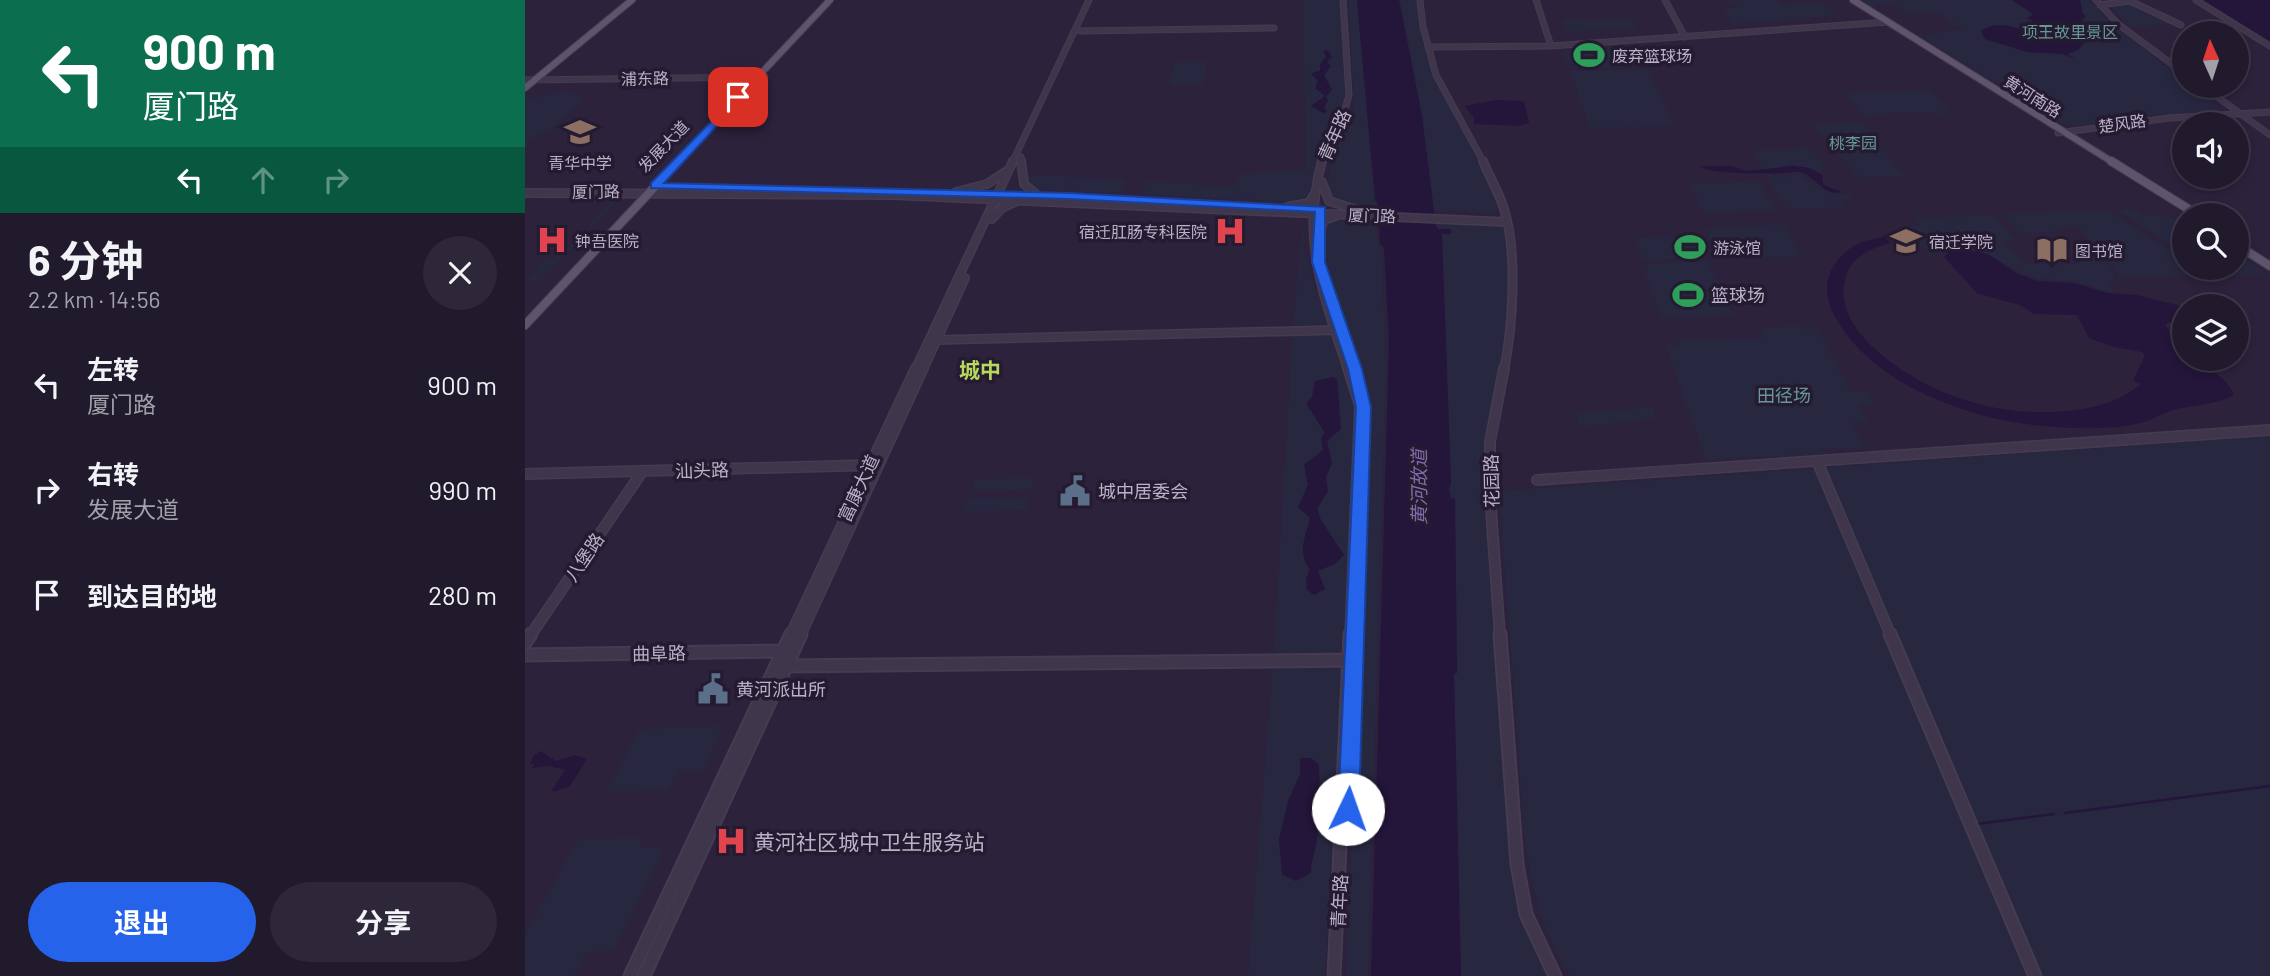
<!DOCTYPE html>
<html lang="zh">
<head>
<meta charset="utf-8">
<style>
	body { margin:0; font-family:Barlow,"Noto Sans SC",sans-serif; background:#2d2739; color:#f1f3f6; height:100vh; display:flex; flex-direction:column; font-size:26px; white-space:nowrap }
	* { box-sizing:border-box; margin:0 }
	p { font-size:23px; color:#a2a1aa }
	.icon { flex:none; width:38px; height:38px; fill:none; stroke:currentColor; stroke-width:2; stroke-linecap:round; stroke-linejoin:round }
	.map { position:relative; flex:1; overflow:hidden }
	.sheet { display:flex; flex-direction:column; background:#211a2d; width:525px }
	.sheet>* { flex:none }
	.top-card { background:#0b6e4f; color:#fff; overflow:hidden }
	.needle { width:46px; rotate:357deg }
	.fabs { position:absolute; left:1647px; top:21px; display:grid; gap:14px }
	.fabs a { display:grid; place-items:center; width:77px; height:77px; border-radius:50%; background:#211a2d; box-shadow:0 4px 10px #0003,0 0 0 2px #3e3849; font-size:35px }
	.pin { position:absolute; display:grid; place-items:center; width:60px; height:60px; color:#fff; margin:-30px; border-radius:14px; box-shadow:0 4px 10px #0006 }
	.me { position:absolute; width:77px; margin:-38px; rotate:3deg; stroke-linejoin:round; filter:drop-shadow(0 0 5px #0008) }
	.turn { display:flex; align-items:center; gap:24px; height:147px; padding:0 28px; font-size:32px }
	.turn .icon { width:91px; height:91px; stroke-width:2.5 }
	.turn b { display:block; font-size:49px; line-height:60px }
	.lanes { display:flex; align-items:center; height:66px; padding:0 28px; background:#0003; justify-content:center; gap:35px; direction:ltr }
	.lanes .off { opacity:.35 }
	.round { display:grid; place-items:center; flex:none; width:74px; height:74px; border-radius:37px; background:#2d2739 }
	.overview { display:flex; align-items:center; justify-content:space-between; height:119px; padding:0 28px }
	h1 { font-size:42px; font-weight:700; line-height:52px }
	.primary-button { display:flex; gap:14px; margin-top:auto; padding:14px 28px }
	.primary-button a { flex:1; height:80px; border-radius:42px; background:#2563eb; color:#fff; font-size:28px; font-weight:700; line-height:80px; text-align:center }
	.primary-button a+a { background:#2d2739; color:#f1f3f6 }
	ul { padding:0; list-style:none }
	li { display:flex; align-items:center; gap:21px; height:105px; padding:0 28px }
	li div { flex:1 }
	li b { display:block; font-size:26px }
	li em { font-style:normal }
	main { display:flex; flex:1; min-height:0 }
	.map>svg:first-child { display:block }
</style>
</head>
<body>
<main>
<section class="sheet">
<div class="top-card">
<div class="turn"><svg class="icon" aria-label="left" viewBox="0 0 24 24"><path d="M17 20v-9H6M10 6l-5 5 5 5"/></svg><div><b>900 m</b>厦门路</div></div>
<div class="lanes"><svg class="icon" aria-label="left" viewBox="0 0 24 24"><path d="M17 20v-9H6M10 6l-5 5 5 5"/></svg><svg class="icon off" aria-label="ahead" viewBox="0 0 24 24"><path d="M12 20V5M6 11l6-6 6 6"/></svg><svg class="icon off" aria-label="right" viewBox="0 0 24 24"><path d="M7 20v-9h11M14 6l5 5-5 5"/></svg></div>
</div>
<div class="overview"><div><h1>6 分钟</h1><p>2.2 km · 14:56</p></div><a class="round"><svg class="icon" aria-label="close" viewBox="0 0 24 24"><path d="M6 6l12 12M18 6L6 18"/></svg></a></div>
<ul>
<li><svg class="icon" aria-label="left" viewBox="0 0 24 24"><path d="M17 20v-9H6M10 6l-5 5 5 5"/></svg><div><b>左转</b><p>厦门路</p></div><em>900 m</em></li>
<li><svg class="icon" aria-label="right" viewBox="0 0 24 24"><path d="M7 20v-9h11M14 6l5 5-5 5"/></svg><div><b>右转</b><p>发展大道</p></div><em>990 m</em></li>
<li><svg class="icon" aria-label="arrive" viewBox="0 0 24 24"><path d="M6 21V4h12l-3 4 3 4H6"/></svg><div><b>到达目的地</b></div><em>280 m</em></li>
</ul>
<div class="primary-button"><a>退出</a><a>分享</a></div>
</section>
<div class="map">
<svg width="1745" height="976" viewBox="0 0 1745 976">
	<rect width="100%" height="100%" fill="#2c223c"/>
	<!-- green -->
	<path fill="#272840" d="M 778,0 L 816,0 L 821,98 L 815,117 L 791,165 L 783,198 L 768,202 L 618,194 L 622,181 L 710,187 L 713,177 L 720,173 L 781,170 Z
		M 823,0 L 832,0 L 850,200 L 854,207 L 810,202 L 801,194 L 806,158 L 829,107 Z
		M 875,0 L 893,0 C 898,82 948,134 974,208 L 970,213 L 907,210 L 897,116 Z
		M 1191,0 L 1251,0 L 1258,5 L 1296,3 L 1313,15 L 1209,24 L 1199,9 L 1215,6 L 1211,2 Z
		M 1337,0 L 1565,0 L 1582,20 L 1659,80 L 1659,86 C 1671,86 1691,99 1694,112 L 1617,117 L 1555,126 L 1537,124 L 1396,36 L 1439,29 L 1409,11 L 1386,15 L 1367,3 L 1346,6 Z
		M 1603,3 L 1651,24 L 1604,27 L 1584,5 Z
		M 1106,19 L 1112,24 L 1109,28 L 1041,32 L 1037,20 Z
		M 1085,47 L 1097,68 L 1050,68 L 1045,60 L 1041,60 L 1037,50 Z
		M 650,62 L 682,62 L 677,85 L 644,85 Z
		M 1123,69 L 1150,126 L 1065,128 L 1045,71 Z
		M 1399,90 L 1405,91 L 1426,114 L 1372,112 L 1340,117 L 1320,93 Z
		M 40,92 L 53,94 L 57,101 L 24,131 L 0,141 L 0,99 Z
		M 1336,122 L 1336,123 L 1379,176 L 1335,178 L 1287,124 Z
		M 1284,148 L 1302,168 L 1294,172 L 1268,165 L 1238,170 L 1227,151 Z
		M 1239,173 L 1260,177 L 1275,173 C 1287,187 1306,196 1326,195 L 1330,199 L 1316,200 L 1321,207 L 1262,210 Z
		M 499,174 L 602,180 L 596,190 L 590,194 L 510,189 L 500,182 Z
		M 1233,181 L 1251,210 L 1179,213 L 1165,184 Z
		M 46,196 L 94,199 L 16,280 L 0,281 L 18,261 L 13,261 L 33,258 L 85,203 L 51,202 L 53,199 L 42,199 Z
		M 1610,209 L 1618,216 L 1627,216 L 1625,213 L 1659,221 L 1659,254 L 1593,210 Z
		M 1583,210 L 1659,261 L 1659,268 L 1669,268 L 1680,275 L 1595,277 L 1553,227 L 1528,228 L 1530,232 L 1494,233 L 1478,214 Z
		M 1468,215 L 1490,240 L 1479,240 L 1499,263 C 1524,263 1550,270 1571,254 L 1592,277 L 1583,283 L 1588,293 L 1548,281 L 1509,278 L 1452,250 L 1426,250 L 1406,256 L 1380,227 L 1394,226 L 1388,218 Z
		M 806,220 L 851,221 L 853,245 L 856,247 L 861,364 L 843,976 L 821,976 L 845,409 C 842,370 781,246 806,220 Z
		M 910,220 L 974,223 L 978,226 L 986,279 L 983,333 L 961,483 L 986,872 L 1000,930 L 1022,976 L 936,976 L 929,673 L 932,672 L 930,499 L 927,499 L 924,490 L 926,482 L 917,234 L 926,234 L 926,229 L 913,229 Z
		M 1259,224 L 1277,257 L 1194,259 L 1181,229 Z
		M 780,228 L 779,253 L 831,407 L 800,976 L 723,976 L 749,651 L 768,326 L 777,229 Z
		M 1160,237 L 1168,241 L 1175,258 L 1118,260 L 1110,238 Z
		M 1712,254 L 1743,274 L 1694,277 L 1679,268 L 1712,268 Z
		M 1183,261 L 1209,315 L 1137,318 L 1120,274 L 1124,274 L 1120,264 Z
		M 1273,325 L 1275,329 L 1292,328 L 1326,392 L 1342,392 L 1349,404 L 1334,405 L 1343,422 L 1327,423 L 1340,448 L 1296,448 L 1298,454 L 1181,460 L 1141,346 L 1154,346 L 1152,340 L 1238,338 L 1235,329 Z
		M 1128,407 L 1131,418 L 1055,427 L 1050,413 Z
		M 1745,436 L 1745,976 L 1046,976 C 994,901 998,802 991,714 C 985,639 979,565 974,491 Z
		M 510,478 L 506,488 L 499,490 L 446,491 L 450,479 Z
		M 495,497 L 502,500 L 501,510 L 439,512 L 444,498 Z
		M 198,726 L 178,770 L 153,770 L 143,790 L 81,792 L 115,729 Z
		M 119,838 L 115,847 L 132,847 L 137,854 L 89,951 L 61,952 L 49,976 L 0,976 L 0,935 L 53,839 Z"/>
	<!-- water -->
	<path fill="#24153a" d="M 832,0 L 874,0 L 897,116 L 911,226 L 913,229 L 926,229 L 926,234 L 917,234 L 926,483 L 924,490 L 926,499 L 930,498 L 932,673 L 929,674 L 936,976 L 846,976 L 864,343 L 859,248 L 855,244 L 853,204 L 850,200 Z
		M 1487,0 L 1555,0 L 1558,14 L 1561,16 L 1553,24 L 1562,27 L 1551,37 L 1559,43 L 1553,50 L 1542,54 L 1551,59 L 1537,54 L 1502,52 L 1460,39 L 1456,31 C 1474,19 1491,29 1511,34 L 1519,28 L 1502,18 L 1508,14 Z
		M 1676,0 L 1745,0 L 1745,41 Z
		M 803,50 L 807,57 L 802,62 L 806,66 L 799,75 L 807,90 L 801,96 L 803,101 L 799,107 L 802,112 L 798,113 L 786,106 L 800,96 L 790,88 L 793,81 L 786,74 L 795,70 L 795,64 L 801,57 L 798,51 Z
		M 971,100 L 999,101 L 1004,123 L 995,126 L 949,124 L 949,118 L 940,106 Z
		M 1175,166 L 1206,166 L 1221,171 L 1269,166 L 1285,168 L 1297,175 L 1298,185 L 1317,192 C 1296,198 1289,169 1269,172 C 1255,174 1181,175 1175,166 Z
		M 1360,237 L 1366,243 C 1349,247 1330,255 1323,271 C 1301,321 1364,364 1401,384 C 1444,406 1494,416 1542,411 C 1570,408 1594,402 1616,384 L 1608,381 L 1620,355 L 1617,352 L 1588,347 L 1564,338 L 1552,315 L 1509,314 L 1495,305 L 1453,294 L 1419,257 L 1424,252 L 1439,250 L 1463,254 L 1493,274 L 1513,281 L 1549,283 L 1582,293 L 1612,295 L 1659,307 L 1659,321 L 1644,322 L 1640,325 L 1659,352 L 1659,359 C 1674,359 1703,379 1709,394 C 1702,403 1662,406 1649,410 C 1638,413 1629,419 1619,422 C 1578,434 1497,427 1456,415 C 1399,399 1336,368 1308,313 C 1301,298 1299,282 1308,267 C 1321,246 1337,240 1360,237 Z
		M 808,377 L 812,379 L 816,429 L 802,441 L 807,463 L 801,477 L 803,491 L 792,509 L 796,520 L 819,555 L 810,564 L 793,571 L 800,589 L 789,595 L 782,590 L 781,579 L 785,569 C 772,554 780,537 785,518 L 773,507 L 783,485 L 779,465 L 798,450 L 796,438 L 800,433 L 781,403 L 787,397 L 790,381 Z
		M 16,751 L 31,761 L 50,755 L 62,759 L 45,786 L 29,792 L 27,790 L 40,770 L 24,766 L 7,768 L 10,764 L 5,764 L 9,755 Z
		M 775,758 L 786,758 L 794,765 C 795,790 795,814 792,839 C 791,851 786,859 786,873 L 771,881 L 757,875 L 754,839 L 763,801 L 775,774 Z"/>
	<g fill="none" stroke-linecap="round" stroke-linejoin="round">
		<!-- stream -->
		<path stroke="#24153a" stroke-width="2.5" d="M 1540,813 L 1745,786
			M 1452,824 L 1529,814"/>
		<!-- minor-far3 casing -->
		<g stroke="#453c52" stroke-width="7">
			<path id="minor-far3" d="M 895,0 L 898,27 L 911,75 L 959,163
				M 1011,0 L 1026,46
				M 1140,0 L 1160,37
				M 1571,0 L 1593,24 L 1659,73
				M 1603,0 L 1656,25
				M 1671,0 L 1745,46
				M 1575,5 L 1604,1
				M 555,31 L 749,28
				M 903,47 L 1026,46 L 1363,22
				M 0,80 L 240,77
				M 1677,86 L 1745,135
				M 1533,133 L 1644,118 L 1745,112
				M 487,163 L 564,0
				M 496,163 L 496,157
				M 797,163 L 816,124 L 824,95 L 818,0"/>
		</g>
		<!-- minor-far2 casing -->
		<g stroke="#453c52" stroke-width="10">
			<path id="minor-far2" d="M 496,161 L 499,184 L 512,195
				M 797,161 C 775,240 799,297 823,370
				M 958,161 C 964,176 973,191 978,206 C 993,248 988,326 979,370
				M 797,182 L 804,201 L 832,210
				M 431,192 L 462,184 L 482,171
				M 0,193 L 368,195 L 981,222
				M 762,207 L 784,203 L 790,193
				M 467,219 L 477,208 L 494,200
				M 793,237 L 799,220 L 811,216
				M 411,340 L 812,330
				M 390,370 L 488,161
				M 398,370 L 440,278"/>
		</g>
		<!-- minor-far1 casing -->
		<g stroke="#453c52" stroke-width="12">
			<path id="minor-far1" d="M 823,368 L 835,406 L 825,636
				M 1292,461 L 1366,636
				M 0,474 L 349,465
				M 1012,480 L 1745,430
				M 5,636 L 117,472
				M 265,636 L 391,368
				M 275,636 L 398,368
				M 975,636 L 965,496 L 965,442 L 979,368"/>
		</g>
		<!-- minor casing -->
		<g stroke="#453c52" stroke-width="15">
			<path id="minor" d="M 975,634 L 992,864 L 1001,914 L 1030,976
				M 1365,634 L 1510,976
				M 0,643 L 6,634
				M 0,655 L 261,651
				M 262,666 L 830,660
				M 105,976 L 266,634
				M 119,976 L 276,634
				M 809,976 L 825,634"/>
		</g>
		<!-- major-far1 casing -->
		<g stroke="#453c52" stroke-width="8">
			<path id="major-far1" d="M 1328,0 L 1589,163
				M 0,88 L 107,0
				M 152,163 L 305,0"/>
		</g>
		<!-- major casing -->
		<g stroke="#453c52" stroke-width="10">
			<path id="major" d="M 1586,161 L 1673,215
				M 1712,245 L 1745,266
				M 0,325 L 154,161"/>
		</g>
		<!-- minor-far3 -->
		<use href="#minor-far3" stroke="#3f364c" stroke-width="5"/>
		<!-- minor-far2 -->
		<use href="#minor-far2" stroke="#3f364c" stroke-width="7"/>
		<!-- minor-far1 -->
		<use href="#minor-far1" stroke="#3f364c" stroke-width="9"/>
		<!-- minor -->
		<use href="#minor" stroke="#3f364c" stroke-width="11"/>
		<!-- major-far1 -->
		<use href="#major-far1" stroke="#5e546c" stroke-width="6"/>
		<!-- major -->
		<use href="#major" stroke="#5e546c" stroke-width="8"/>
	</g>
	<!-- route -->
	<path fill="#2563eb" stroke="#184099" stroke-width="2" d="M 213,94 L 217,99 L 139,183 L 545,193 L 800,207 L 800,262 L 837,369 L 846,407 L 834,809 L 831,816 L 823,819 L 816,816 L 813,809 L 831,407 L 823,369 L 787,262 L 790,212 L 545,199 L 126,188 L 126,183 Z"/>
	<!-- icons -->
	<defs>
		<g id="stadium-bare" transform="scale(2.415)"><path d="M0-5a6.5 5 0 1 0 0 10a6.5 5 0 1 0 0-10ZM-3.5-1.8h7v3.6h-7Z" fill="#2e9e5b" stroke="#241b31" stroke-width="2.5" paint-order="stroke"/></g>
		<g id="school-bare" transform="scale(2.415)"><path d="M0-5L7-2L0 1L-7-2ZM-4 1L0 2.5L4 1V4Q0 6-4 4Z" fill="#8d6e63" stroke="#241b31" stroke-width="2.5" paint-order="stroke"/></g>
		<g id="hospital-bare" transform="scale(2.415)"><path d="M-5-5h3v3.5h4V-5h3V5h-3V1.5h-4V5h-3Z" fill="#e0444e" stroke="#241b31" stroke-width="2.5" paint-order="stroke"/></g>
		<g id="university-bare" transform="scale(2.415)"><path d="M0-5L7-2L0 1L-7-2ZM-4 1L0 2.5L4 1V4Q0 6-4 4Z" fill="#8d6e63" stroke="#241b31" stroke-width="2.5" paint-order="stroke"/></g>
		<g id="library-bare" transform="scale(2.415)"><path d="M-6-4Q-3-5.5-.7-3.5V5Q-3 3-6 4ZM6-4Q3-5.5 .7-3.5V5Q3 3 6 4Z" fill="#8d6e63" stroke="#241b31" stroke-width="2.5" paint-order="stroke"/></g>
		<g id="civic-bare" transform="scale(2.415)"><path d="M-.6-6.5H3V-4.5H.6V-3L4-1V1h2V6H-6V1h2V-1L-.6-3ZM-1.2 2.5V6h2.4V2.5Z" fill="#5c6f8a" stroke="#241b31" stroke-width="2.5" paint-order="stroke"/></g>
	</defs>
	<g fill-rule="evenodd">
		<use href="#stadium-bare" x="1064" y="55"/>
		<use href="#school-bare" x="55" y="132"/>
		<use href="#hospital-bare" x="705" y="231"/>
		<use href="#hospital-bare" x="27" y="240"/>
		<use href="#university-bare" x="1381" y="241"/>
		<use href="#stadium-bare" x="1165" y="247"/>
		<use href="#library-bare" x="1527" y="250"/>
		<use href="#stadium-bare" x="1163" y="295"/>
		<use href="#civic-bare" x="550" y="491"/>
		<use href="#civic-bare" x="188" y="689"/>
		<use href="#hospital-bare" x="206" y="841"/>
	</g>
	<g text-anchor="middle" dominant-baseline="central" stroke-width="7" stroke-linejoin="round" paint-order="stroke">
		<!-- far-park labels -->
		<g font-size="16" fill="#679799" stroke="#241b31">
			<text x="1545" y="31">项王故里景区</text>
			<text x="1328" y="142">桃李园</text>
		</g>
		<!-- far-poi labels -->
		<g font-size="16" fill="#bbb1c8" stroke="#241b31" text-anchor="start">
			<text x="1087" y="55">废弃篮球场</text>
			<text x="55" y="162" text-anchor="middle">青华中学</text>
			<text x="682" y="231" text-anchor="end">宿迁肛肠专科医院</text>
			<text x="50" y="240">钟吾医院</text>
			<text x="1404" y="241">宿迁学院</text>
			<text x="1188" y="247">游泳馆</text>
			<text x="1550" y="250">图书馆</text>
		</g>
		<!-- far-street labels -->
		<g font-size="16" fill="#bbb1c8" stroke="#241b31">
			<text transform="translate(120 78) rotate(-1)">浦东路</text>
			<text transform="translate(1508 96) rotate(32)">黄河南路</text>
			<text transform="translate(1597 123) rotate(-8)">楚风路</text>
			<text transform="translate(138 146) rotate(-46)">发展大道</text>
			<text transform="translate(71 191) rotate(-1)">厦门路</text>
			<text transform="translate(847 215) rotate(2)">厦门路</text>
		</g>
		<!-- street labels -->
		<g font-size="18" fill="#bbb1c8" stroke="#241b31">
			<text transform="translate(809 135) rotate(-66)">青年路</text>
			<text transform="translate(177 470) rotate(-2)">汕头路</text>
			<text transform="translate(966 481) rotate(-91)">花园路</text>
			<text transform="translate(333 488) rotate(-65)">富康大道</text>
			<text transform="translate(59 557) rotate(-56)">八堡路</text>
			<text transform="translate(134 653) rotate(-1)">曲阜路</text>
			<text transform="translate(814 901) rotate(-87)">青年路</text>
		</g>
		<!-- poi labels -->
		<g font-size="18" fill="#bbb1c8" stroke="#241b31" text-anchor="start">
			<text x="1186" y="295">篮球场</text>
			<text x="573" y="491">城中居委会</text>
			<text x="211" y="689">黄河派出所</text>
		</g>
		<!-- park labels -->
		<g font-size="18" fill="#679799" stroke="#241b31">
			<text x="1259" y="395">田径场</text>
		</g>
		<!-- water labels -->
		<g font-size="19" font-style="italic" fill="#8269a8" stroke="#241b31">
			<text transform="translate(893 487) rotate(-90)">黄河故道</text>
		</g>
		<!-- quarter labels -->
		<g font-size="21" font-weight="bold" fill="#b7d75d" stroke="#241b31">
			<text x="455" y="369">城中</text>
		</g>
		<!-- near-poi labels -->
		<g font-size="21" fill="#bbb1c8" stroke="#241b31" text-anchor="start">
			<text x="229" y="841">黄河社区城中卫生服务站</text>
		</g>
	</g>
</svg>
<div class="fabs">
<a><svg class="needle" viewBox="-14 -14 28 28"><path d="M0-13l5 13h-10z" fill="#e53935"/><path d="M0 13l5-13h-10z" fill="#a2a1aa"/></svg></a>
<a><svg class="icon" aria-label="sound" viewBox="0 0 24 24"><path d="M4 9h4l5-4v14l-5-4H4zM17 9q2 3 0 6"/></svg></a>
<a><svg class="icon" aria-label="search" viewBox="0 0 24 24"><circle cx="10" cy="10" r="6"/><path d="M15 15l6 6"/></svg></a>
<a><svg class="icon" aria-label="layers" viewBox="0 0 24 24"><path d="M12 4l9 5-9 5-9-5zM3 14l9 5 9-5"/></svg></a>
</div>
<div class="pin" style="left:213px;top:97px;background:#d93025"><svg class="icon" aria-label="arrive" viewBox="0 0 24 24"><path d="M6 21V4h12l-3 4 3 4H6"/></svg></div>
<svg class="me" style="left:823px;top:809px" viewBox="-20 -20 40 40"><circle r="19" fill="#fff"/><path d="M0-13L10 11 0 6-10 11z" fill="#2563eb"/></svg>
</div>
</main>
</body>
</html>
